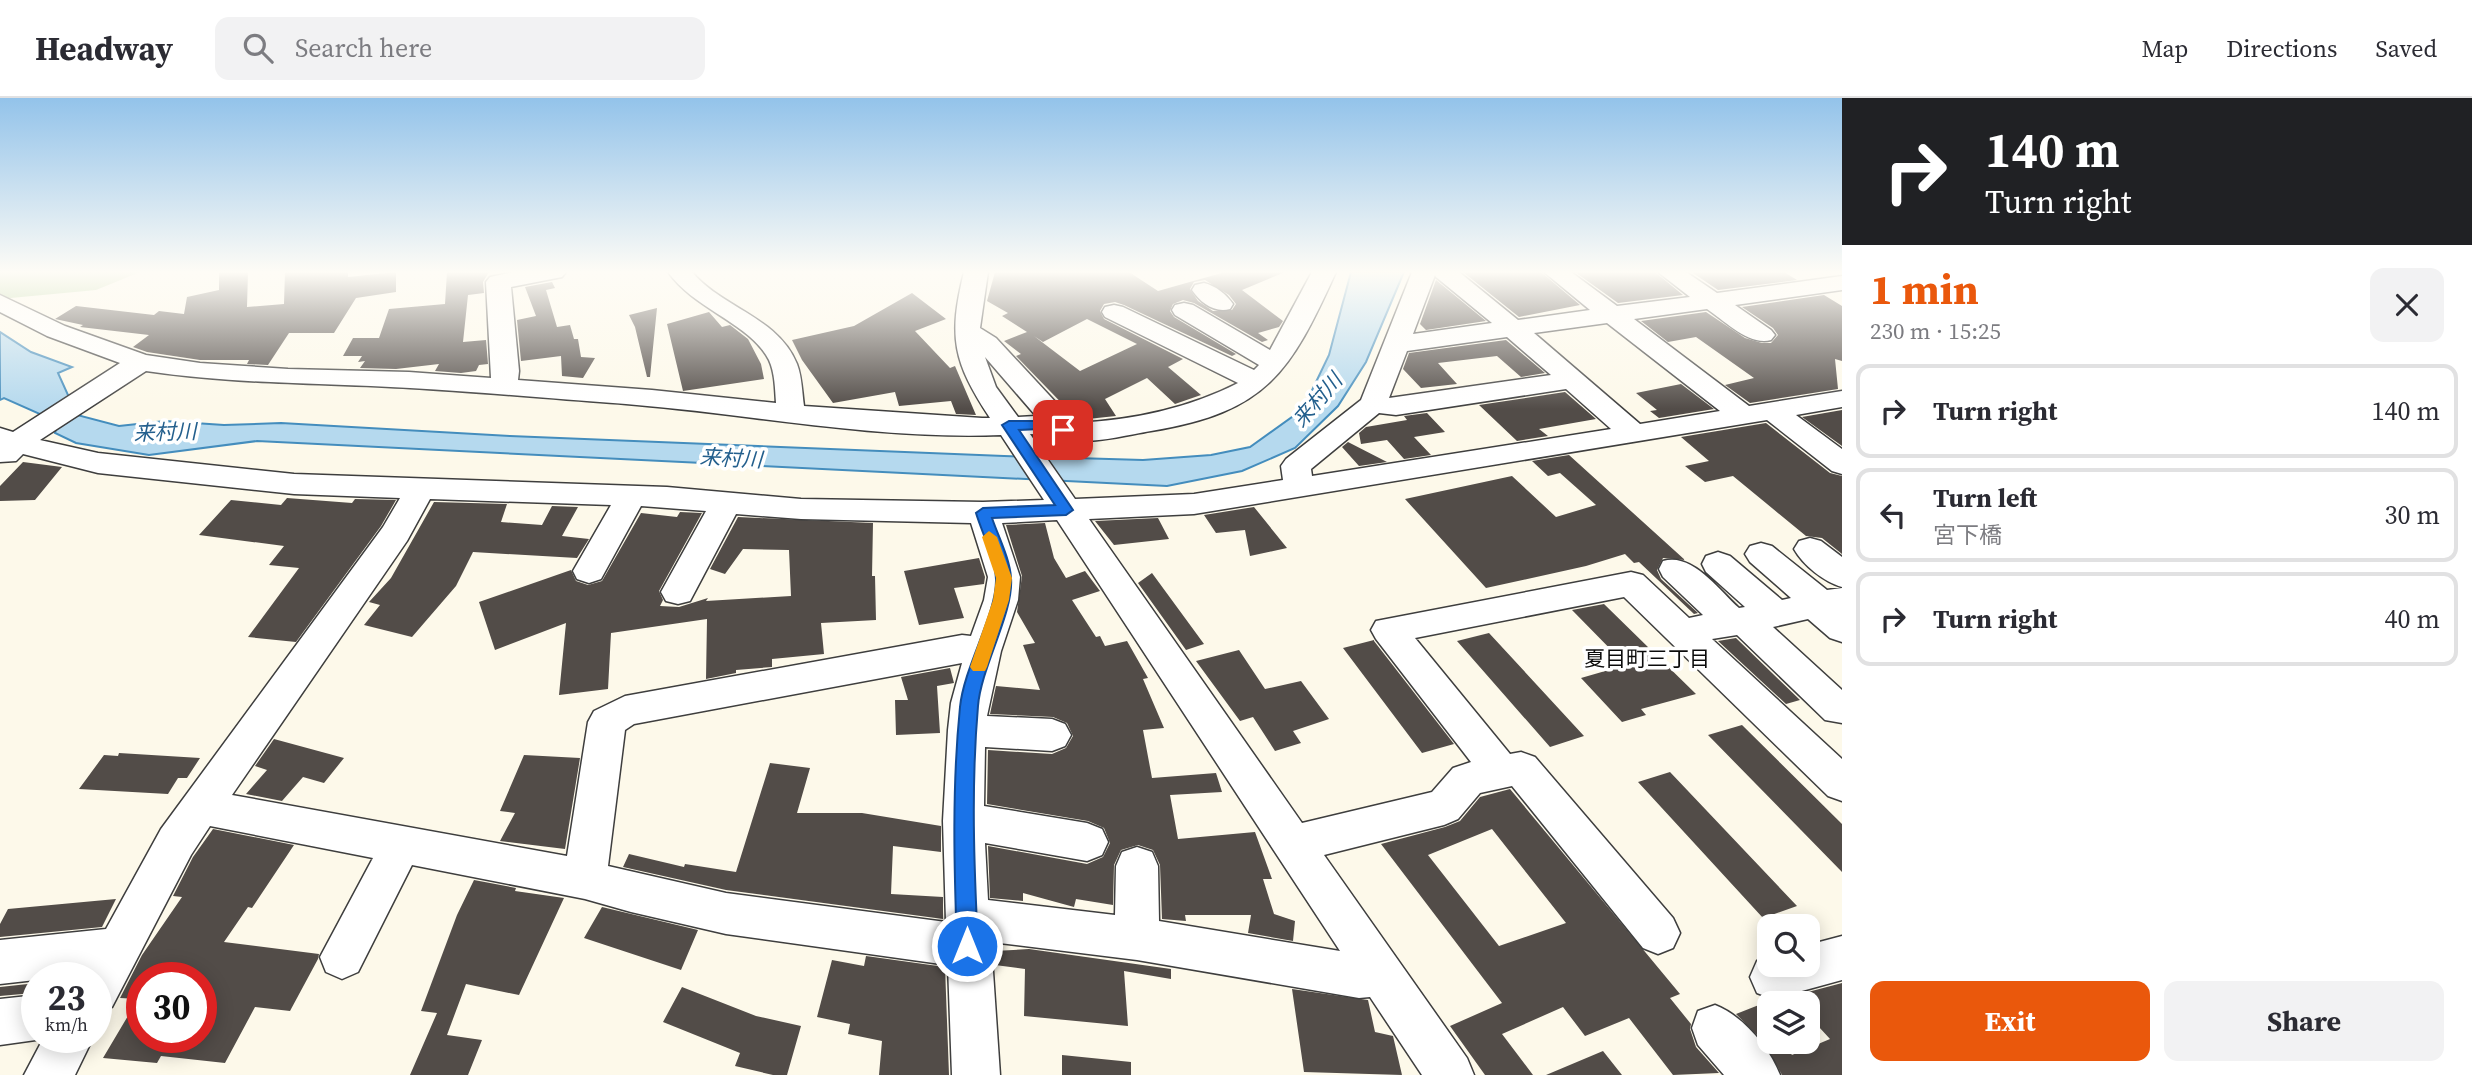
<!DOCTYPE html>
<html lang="en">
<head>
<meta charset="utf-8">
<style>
	body { margin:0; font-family:"Source Serif 4","Noto Sans JP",serif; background:#f2f2f3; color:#2b2b33; height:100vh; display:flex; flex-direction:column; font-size:26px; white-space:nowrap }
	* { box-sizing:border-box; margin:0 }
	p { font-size:23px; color:#7c7c81 }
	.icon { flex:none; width:38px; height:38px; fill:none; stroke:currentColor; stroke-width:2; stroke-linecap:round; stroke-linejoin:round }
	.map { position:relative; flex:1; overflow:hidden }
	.side { display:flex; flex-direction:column; background:#fff; width:630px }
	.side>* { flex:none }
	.hud { background:#202124; color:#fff; overflow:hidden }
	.tools { position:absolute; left:1757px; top:816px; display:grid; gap:14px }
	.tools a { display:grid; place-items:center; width:63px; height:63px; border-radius:14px; background:#fff; box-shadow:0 4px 18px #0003; font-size:35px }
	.speed { position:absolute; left:21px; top:864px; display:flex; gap:14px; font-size:35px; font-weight:700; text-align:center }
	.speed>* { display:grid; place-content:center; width:91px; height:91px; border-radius:50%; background:#fff; box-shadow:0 4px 18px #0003; line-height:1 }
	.speed small { font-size:18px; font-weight:400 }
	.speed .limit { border:10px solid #d22; background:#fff; color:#111 }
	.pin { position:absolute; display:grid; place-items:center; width:60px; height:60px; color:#fff; margin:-30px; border-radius:14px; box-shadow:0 4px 10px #0006 }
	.me { position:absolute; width:77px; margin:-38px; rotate:0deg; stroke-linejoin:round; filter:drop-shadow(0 0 5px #0008) }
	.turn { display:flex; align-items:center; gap:24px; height:147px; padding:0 28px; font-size:32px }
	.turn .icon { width:91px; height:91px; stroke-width:2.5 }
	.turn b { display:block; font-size:49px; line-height:60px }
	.round { display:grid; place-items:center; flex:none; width:74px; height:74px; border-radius:14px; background:#f2f2f3 }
	.head { display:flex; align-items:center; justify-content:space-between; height:119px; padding:0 28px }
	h1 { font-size:42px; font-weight:700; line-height:52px; color:#ea580c }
	.action { display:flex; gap:14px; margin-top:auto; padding:14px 28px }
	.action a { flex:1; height:80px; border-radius:14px; background:#ea580c; color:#fff; font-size:28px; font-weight:700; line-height:80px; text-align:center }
	.action a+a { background:#f2f2f3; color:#2b2b33 }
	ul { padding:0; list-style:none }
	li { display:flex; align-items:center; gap:21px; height:94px; margin:0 14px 10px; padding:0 14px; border:4px solid #e1e1e2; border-radius:14px }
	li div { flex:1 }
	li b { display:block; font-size:26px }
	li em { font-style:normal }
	header { display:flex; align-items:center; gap:42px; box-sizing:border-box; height:98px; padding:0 35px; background:#fff; border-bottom:2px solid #e1e1e2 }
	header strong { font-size:33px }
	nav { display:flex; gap:38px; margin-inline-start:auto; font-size:24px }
	.search { width:490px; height:63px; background:#f2f2f3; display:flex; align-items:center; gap:18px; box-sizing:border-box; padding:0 24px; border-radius:14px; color:#7c7c81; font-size:26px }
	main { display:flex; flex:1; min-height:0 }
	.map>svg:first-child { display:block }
</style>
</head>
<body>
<header>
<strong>Headway</strong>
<div class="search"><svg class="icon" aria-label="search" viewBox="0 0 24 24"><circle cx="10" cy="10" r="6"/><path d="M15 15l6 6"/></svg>Search here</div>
<nav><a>Map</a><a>Directions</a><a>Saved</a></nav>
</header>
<main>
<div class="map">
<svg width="1842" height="977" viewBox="0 0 1842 977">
	<rect width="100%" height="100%" fill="#fdf9ea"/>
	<!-- forest -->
	<path fill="#b3d19a" d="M 0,174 L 140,174 L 96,192 L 0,201 Z"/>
	<!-- water -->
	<path fill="#b5d9ee" stroke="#448dbd" stroke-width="2" d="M 1351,174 L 1404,174 L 1366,264 L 1338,308 L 1295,350 L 1242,373 L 1167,388 L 257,343 L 149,357 L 76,345 L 55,335 L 58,324 L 4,300 L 0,302 L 0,234 L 31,254 L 72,269 L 58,275 L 77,317 L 119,328 L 165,323 L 224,327 L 281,325 L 510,338 L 1004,358 L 1143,362 L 1211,357 L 1250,349 L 1303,311 L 1329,257 Z"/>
	<!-- building -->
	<path fill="#524c48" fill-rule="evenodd" d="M 219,174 L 248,174 L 247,209 L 284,206 L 285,174 L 348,174 L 348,179 L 396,174 L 396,194 L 356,200 L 334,235 L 289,235 L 268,267 L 247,266 L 249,262 L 200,262 L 147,254 L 133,249 L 149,237 L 80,229 L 83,227 L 55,221 L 76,208 L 154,217 L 159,213 L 184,216 L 187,199 L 219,192 Z
		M 447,174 L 489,174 L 483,184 L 484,195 L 468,197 L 463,244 L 486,242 L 488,266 L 479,267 L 476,273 L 461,275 L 435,273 L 439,266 L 396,271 L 360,270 L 365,263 L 358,264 L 362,258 L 343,258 L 353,240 L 379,240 L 389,211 L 445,206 Z
		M 995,174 L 1129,174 L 1158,193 L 1225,174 L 1285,174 L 1242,192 L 1283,223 L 1279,229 L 1258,235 L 1268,242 L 1262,244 L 1194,205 L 1183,202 L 1173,206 L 1170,213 L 1174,219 L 1236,256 L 1232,258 L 1124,207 L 1115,204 L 1104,206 L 1100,213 L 1104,221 L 1183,261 L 1168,269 L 1201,297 L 1175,306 L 1147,280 L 1105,301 L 1116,318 L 1078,322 L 1016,258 L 1021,256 L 1004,243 L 1027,234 L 1002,218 L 1008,215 L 987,203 ZM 1205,182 L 1229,197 L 1236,206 L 1232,212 L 1213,213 L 1198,203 L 1190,191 L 1194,184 ZM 1087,221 L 1137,246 L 1080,273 L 1034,238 L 1043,244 Z
		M 1463,174 L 1541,174 L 1580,207 L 1519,219 Z
		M 1575,174 L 1655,174 L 1683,197 L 1618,205 Z
		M 1701,174 L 1784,174 L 1797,182 L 1718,192 L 1693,175 Z
		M 1436,182 L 1486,223 L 1426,232 L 1420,226 Z
		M 552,184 L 555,190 L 546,192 L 557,229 L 570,227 L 574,241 L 578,241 L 581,259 L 595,260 L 583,280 L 562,278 L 561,258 L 521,263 L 517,222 L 536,218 L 525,189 Z
		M 912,195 L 946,221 L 915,233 L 950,270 L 955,268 L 976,317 L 956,316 L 951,303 L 899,308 L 895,294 L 833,305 L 802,262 L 792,242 L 854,228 Z
		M 1824,197 L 1842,208 L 1842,263 L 1835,261 L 1838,291 L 1750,305 L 1725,287 L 1754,280 L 1696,239 L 1668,244 L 1641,223 L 1706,214 L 1745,240 L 1762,245 L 1771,245 L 1778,237 L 1773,230 L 1742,209 Z
		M 657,210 L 650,279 L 647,279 L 635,229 L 629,217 Z
		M 709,214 L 722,229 L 730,227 L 748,241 L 761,266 L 764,281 L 683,293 L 667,226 Z
		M 1506,242 L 1545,275 L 1521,279 L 1497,258 L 1438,265 L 1457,286 L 1421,290 L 1403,271 L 1409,255 Z
		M 1681,286 L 1714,311 L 1659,320 L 1650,313 L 1657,312 L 1636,295 Z
		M 1565,294 L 1596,321 L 1539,331 L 1548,338 L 1517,343 L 1479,307 Z
		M 1842,312 L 1842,348 L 1802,319 Z
		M 1427,315 L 1445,334 L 1414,339 L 1431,357 L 1404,361 L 1387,342 L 1361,346 L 1359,335 L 1366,329 L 1407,322 L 1404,318 Z
		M 1766,325 L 1830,375 L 1842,378 L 1842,456 L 1822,440 L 1806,438 L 1733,378 L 1705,384 L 1685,368 L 1709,363 L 1681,339 Z
		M 1348,344 L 1387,364 L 1359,368 L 1342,349 Z
		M 1569,357 L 1685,462 L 1663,460 L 1657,472 L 1661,481 L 1698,515 L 1694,516 L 1639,464 L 1634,465 L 1625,456 L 1586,468 L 1486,490 L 1405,401 L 1512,378 L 1556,419 L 1596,407 L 1560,375 L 1548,378 L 1532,363 Z
		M 23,364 L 62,369 L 35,402 L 0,403 L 0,388 Z
		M 287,400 L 352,405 L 355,401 L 396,402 L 381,428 L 296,544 L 248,539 L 299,470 L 269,467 L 284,448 L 199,437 L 231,402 L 281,407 Z
		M 434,404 L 507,406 L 501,424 L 542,427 L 552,408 L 578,409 L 562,438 L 589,441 L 577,460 L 473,454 L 456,488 L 412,539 L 364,527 L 380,507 L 369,504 L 391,480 Z
		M 1254,409 L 1287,450 L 1250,458 L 1245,432 L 1216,435 L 1204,417 Z
		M 680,414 L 702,415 L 659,493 L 663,502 L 660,508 L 679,509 L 708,500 L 706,503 L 791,498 L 789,452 L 743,451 L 725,476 L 710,471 L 738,419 L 873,425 L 872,478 L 875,478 L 876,522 L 821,525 L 824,556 L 772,561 L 772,569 L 736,572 L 736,575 L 706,581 L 707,521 L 611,535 L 608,591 L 559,597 L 566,525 L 495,552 L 479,504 L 571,472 L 576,483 L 588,487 L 602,483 L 641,415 L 677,419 Z
		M 1158,420 L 1169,441 L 1114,447 L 1095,423 Z
		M 1045,425 L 1054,460 L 1066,480 L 1085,473 L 1100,493 L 1072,502 L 1096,539 L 1100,538 L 1105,548 L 1127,543 L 1148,580 L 1143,581 L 1164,630 L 1143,632 L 1152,680 L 1216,675 L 1222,694 L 1170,697 L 1178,741 L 1255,734 L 1272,781 L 1263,781 L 1274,816 L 1295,823 L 1293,843 L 1248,835 L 1251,817 L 1185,817 L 1186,823 L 1162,821 L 1160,767 L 1153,752 L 1138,747 L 1121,752 L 1114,767 L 1113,807 L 1076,801 L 1074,809 L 1023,795 L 1023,803 L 990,800 L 988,748 L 1087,766 L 1103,759 L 1110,745 L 1104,730 L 1088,723 L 987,706 L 988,652 L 1052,656 L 1066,650 L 1073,638 L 1067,625 L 1053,619 L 990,616 L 996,588 L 1040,592 L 1023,547 L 1035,545 L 1017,514 L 1022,478 L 1006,427 Z
		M 979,460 L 985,479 L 984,486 L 954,490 L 964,520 L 919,527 L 904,473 Z
		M 1152,475 L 1204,546 L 1186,552 L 1138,485 Z
		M 1604,506 L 1696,596 L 1641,611 L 1646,617 L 1622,624 L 1581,580 L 1626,567 L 1572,512 Z
		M 1489,535 L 1584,638 L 1550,649 L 1457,543 Z
		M 1736,540 L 1800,602 L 1786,606 L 1718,543 Z
		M 1374,542 L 1374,543 L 1454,646 L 1422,655 L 1343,550 Z
		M 1239,552 L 1265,591 L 1301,583 L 1329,621 L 1293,633 L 1301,645 L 1275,653 L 1253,619 L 1240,623 L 1196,563 Z
		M 950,570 L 954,585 L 937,588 L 940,635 L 896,637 L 895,602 L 908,602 L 901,579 Z
		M 1742,627 L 1842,726 L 1842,774 L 1708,637 Z
		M 274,641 L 344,660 L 324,685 L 303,679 L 282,703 L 246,696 L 267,672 L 255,668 Z
		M 119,655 L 200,660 L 187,680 L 178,680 L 168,696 L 79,691 L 104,657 L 118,658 Z
		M 524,657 L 580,660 L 565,751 L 500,743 L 515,715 L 500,713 Z
		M 770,665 L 810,670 L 797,715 L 862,715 L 941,728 L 941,754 L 893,748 L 891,796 L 943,799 L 943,821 L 726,792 L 623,769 L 629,756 L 684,769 L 685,766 L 736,774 Z
		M 1670,674 L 1797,808 L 1763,820 L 1638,684 Z
		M 1510,691 L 1680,896 L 1670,900 L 1691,926 L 1690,931 L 1696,949 L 1719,975 L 1673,977 L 1629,920 L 1585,938 L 1563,909 L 1502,936 L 1533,977 L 1485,977 L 1450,928 L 1502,905 L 1381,746 L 1445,729 L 1460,723 L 1480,699 ZM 1492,731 L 1566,825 L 1499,848 L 1428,757 Z
		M 213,731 L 294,747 L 252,810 L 248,809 L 224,844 L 319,856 L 318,861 L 290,913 L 255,909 L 225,965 L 161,958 L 157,965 L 103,960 L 138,901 L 120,900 L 142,857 L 182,799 L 173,798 L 193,759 ZM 142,880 L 201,880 L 201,940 L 142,940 Z
		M 474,782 L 516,790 L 515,793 L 564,800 L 519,897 L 466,886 L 447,937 L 482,942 L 468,977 L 410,977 L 437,915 L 421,913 L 457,817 Z
		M 116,801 L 102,829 L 0,839 L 0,826 L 8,811 Z
		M 602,809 L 698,832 L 681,872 L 584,840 Z
		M 1029,851 L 1171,871 L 1171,881 L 1124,873 L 1128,928 L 1024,918 L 1025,871 L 995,867 L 994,853 Z
		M 866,858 L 945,869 L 949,977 L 879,977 L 882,943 L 848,936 L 850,926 L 817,919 L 832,862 L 864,868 Z
		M 37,885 L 33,895 L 0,898 L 0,889 Z
		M 1842,885 L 1842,977 L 1782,977 L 1764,944 L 1736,916 L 1769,903 L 1769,943 L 1781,943 L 1792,957 L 1830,941 L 1808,917 L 1808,894 Z
		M 682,889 L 756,918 L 801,928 L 787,977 L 773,977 L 735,968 L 740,955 L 663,924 Z
		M 1292,891 L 1368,902 L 1375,934 L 1393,938 L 1402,977 L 1304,974 Z
		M 1603,953 L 1622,977 L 1546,977 Z
		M 1062,957 L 1131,964 L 1131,977 L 1062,977 Z"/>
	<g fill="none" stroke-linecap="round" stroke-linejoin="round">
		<!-- minor casing -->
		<g stroke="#3e3e3e" stroke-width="3">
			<path id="minor" d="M 514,174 L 566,174 L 562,179 L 511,189 L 519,273 L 518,282 L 652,292 L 776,305 C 775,291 775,275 769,262 C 750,225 695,212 668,174 L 692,174 C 722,210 778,219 797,266 C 802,279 802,294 804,308 L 982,320 L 990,320 C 953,264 948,239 964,174 L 988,174 L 980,230 L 996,240 L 1075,325 C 1132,322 1187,311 1238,285 L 1105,219 L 1102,214 L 1105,209 L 1114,207 L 1123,209 L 1254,272 L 1259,267 L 1175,217 L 1172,212 L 1175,207 L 1184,205 L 1193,207 L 1270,252 L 1312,174 L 1336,174 C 1290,275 1267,314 1151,333 C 1127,337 1101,344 1077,343 C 1061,342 1046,336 1030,336 L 1075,401 L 1194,396 L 1283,382 L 1281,368 L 1286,361 L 1361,302 L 1412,174 L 1459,174 L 1518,222 L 1590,212 L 1544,174 L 1571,174 L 1617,208 L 1690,199 L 1658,174 L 1686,174 L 1717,195 L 1842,178 L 1842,192 L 1735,207 L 1771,232 L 1775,237 L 1771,242 C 1749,248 1725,223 1707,211 L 1634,221 L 1749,308 L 1842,293 L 1842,309 L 1796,317 L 1842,351 L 1842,376 L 1832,373 L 1767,322 L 1194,416 L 1089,421 L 1302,725 L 1432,694 L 1453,670 L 1471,664 L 1376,541 L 1371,532 L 1376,523 L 1631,474 L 1643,477 L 1689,520 L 1703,517 L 1663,479 L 1659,471 L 1663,463 C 1692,454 1719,492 1739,510 L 1745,509 L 1706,474 L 1702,466 L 1706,458 L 1718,454 L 1730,458 L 1782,502 L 1791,500 L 1750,464 L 1745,456 L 1750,448 L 1761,445 L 1772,448 L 1827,492 L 1842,490 L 1842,544 L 1830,540 L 1808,521 L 1773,529 L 1842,592 L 1842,625 L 1825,622 L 1737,537 L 1712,541 L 1842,661 L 1842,703 L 1828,698 L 1624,499 L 1415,540 L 1510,656 L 1521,654 L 1535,659 L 1673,820 L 1680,835 L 1673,850 L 1658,856 L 1643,850 L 1512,688 L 1480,695 L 1458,721 L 1444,727 L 1324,757 L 1467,960 L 1474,977 L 1422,977 L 1370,899 L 1359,900 L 1137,862 L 991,844 L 1000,977 L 952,977 L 948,867 L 726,836 L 631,814 L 585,801 L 412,767 L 358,874 L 342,881 L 326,874 L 320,859 L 373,760 L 210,728 L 191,757 L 112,909 L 96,916 L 96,880 L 79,880 L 80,877 L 0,886 L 0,842 L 106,831 L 161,731 L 383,429 L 400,400 L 294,396 L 98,375 L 23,356 L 16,363 L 0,364 L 0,330 L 13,334 L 120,265 L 47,238 L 0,214 L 0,197 L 65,228 L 146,257 L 200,265 L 288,271 L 409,274 L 491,280 L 486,184 L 490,179 ZM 1435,177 L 1436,179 L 1492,225 L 1413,236 ZM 1607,225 L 1720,313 L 1640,326 L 1534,235 ZM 1507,239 L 1551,277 L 1389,300 L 1407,253 ZM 985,259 L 1036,318 L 1018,319 L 996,289 ZM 146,273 C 234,286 321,285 410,290 C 482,294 554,301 626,306 C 751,316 876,342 1001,337 L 1044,402 L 983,404 L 801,401 L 667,389 L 294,376 L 98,355 L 40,342 ZM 1566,291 L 1611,331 L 1312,378 L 1311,371 L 1379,315 L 1396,317 ZM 430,401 L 611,407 L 573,473 L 577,481 L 589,485 L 601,481 L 641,408 L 706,413 L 661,494 L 666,503 L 678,506 L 690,503 L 736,416 L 801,421 L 971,425 L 988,479 L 984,502 L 971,538 L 962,537 L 625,598 L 594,613 L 588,624 L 567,758 L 232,697 L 407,443 ZM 1057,422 L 1340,853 L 1159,823 L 1158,768 L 1152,754 L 1137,749 L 1122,754 L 1116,768 L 1115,817 L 988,802 L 985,745 L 1087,763 L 1102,757 L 1108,744 L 1102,731 L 1087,725 L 984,708 L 985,649 L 1052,653 L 1065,648 L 1071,637 L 1065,626 L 1052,621 L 987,618 L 1001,553 L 1018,502 L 1020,479 L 1002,425 ZM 962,565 L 951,605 L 948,632 L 943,723 L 946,824 L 726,795 L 608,768 L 625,632 L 634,626 Z
				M 1204,185 C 1216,188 1226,196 1233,206 L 1230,211 C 1214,215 1201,205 1192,192 L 1195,187 Z
				M 1810,440 L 1821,443 L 1842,459 L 1842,489 C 1824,484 1803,467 1794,451 L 1799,443 Z
				M 1842,838 L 1842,882 L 1773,901 L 1757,895 L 1750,879 L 1757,863 L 1769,858 L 1769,866 L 1808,866 L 1808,847 Z
				M 37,897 L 37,940 L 93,940 L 75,977 L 24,977 L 43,941 L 0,947 L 0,901 Z
				M 1715,907 C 1743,918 1769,949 1780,977 L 1724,977 L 1698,947 L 1692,930 L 1698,913 Z"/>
		</g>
		<!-- minor -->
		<use href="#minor" fill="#fff" fill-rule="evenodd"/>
	</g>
	<!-- sky -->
	<linearGradient id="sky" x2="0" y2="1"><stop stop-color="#93c3ea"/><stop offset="0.56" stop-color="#fefcf6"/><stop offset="1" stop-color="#fefcf6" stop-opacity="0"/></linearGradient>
	<rect width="1842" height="311" fill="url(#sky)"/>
	<!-- route -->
	<path fill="#1a73e8" stroke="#114b97" stroke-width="2" d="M 1009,323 L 1040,323 L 1068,329 L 1070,332 L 1063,336 L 1040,331 L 1019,332 L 1073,412 L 1066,417 L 992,420 C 998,438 1010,461 1011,480 C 1014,514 981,569 978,608 C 971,688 974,768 978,848 L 975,855 L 967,858 L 960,855 L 957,848 C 954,768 952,688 960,609 C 964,568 997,516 996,481 C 995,460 982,435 976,415 L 983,410 L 1055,407 L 1002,327 Z"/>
	<!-- slow -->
	<path fill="#f59e0b" d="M 989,433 L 997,439 L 1012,480 L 1009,502 L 987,569 L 985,573 L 973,573 L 970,569 L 993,502 L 996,480 L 982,439 Z"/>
	<g text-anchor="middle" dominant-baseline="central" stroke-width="7" stroke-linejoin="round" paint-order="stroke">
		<!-- water labels -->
		<g font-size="21" font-style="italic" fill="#235f8d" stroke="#fff">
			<text transform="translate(1317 302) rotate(-49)">来村川</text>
			<text transform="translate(165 334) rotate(-2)">来村川</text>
			<text transform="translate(731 360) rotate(3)">来村川</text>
		</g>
		<!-- neighbourhood labels -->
		<g font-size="21" fill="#0b0b0b" stroke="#fff">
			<text x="1647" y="560">夏目町三丁目</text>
		</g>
	</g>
</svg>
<div class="tools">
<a><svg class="icon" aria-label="search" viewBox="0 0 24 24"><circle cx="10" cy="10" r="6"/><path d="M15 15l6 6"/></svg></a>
<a><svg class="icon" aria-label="layers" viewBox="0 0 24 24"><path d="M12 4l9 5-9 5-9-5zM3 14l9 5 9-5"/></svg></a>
</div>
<div class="speed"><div>23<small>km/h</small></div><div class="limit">30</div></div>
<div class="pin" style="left:1063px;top:332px;background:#d93025"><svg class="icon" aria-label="arrive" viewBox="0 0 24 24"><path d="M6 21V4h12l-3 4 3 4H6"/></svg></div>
<svg class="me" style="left:967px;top:848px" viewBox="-20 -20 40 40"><circle r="17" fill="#1a73e8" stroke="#fff" stroke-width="3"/><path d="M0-11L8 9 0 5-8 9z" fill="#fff"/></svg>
</div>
<section class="side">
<div class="hud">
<div class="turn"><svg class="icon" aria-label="right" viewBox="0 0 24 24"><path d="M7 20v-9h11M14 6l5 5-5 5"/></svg><div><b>140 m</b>Turn right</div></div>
</div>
<div class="head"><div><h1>1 min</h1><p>230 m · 15:25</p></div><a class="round"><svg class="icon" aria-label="close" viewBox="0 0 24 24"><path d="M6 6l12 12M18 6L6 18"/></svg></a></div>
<ul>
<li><svg class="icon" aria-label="right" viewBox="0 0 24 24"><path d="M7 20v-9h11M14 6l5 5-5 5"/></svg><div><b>Turn right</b></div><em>140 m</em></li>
<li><svg class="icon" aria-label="left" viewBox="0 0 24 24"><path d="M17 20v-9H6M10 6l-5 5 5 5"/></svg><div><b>Turn left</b><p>宮下橋</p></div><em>30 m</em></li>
<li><svg class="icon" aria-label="right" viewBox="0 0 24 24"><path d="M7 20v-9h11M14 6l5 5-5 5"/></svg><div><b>Turn right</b></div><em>40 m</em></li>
</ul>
<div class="action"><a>Exit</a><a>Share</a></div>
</section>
</main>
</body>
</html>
